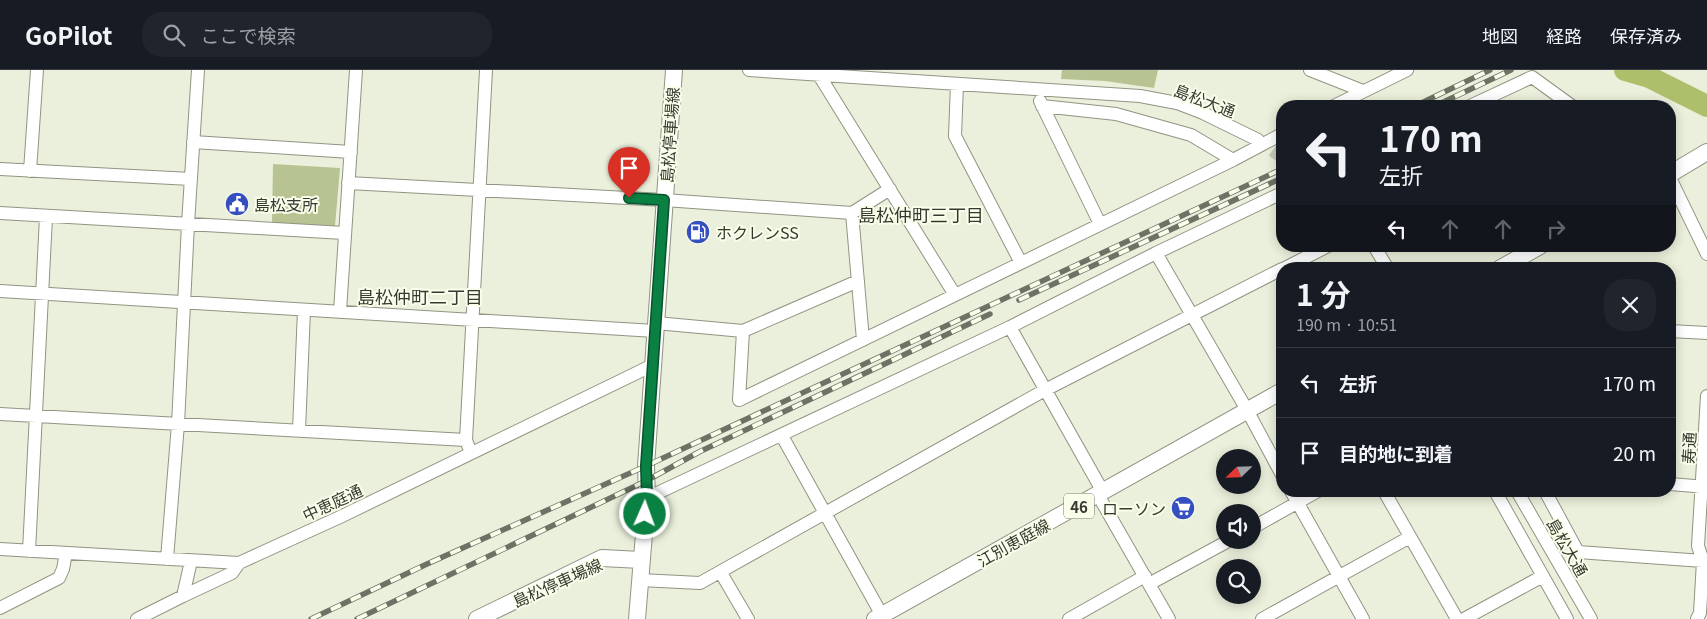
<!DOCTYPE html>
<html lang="ja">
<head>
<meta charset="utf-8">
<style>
	body { margin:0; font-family:Georgia,"Noto Sans JP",serif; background:#20242c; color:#f1f3f6; height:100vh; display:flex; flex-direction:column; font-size:19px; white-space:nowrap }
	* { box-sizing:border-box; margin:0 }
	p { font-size:16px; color:#9ea1a6 }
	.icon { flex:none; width:28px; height:28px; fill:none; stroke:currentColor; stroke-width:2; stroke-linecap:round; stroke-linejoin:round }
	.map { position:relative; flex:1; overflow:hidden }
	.drawer { position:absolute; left:1276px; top:192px; width:400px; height:235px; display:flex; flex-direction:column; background:#171b24; border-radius:20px; box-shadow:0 2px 12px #0003 }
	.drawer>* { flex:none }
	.banner { position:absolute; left:1276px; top:30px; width:400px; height:152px; border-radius:20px; box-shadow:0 2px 12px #0003; background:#171b24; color:#f1f3f6; overflow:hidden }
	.needle { width:32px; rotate:247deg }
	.controls { position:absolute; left:1216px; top:379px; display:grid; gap:10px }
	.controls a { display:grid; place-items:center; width:45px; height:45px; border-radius:50%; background:#171b24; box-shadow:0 2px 12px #0003; font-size:25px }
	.pin { position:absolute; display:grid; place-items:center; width:42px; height:42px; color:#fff; margin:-51px -21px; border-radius:50% 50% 50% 0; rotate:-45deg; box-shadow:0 0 5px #0007 }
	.pin .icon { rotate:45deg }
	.me { position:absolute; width:55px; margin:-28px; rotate:2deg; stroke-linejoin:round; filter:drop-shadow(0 0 4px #0008) }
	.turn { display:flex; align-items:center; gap:18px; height:105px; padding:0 20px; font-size:22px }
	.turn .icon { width:65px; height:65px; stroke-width:2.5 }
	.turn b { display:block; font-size:35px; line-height:42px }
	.lanes { display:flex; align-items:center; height:48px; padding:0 20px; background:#0003; justify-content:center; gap:25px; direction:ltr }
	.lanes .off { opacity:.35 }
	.round { display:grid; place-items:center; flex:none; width:52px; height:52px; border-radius:20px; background:#20242c }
	.head { display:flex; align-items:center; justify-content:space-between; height:85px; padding:0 20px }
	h1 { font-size:30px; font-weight:700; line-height:38px }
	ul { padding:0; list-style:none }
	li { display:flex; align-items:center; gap:15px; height:70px; padding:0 20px; border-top:1px solid #363941 }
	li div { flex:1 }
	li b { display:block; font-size:19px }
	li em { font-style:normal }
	header { display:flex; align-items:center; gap:30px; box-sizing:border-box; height:70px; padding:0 25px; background:#171b24; border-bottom:1px solid #363941 }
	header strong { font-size:24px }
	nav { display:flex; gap:28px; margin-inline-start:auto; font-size:18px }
	.search { width:350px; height:45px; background:#20242c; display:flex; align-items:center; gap:12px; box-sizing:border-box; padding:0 18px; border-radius:20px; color:#9ea1a6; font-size:19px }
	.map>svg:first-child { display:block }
</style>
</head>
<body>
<header>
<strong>GoPilot</strong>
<div class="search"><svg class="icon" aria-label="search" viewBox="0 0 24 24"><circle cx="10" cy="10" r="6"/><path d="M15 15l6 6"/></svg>ここで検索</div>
<nav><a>地図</a><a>経路</a><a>保存済み</a></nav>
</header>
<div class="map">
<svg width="1707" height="549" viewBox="0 0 1707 549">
	<rect width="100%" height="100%" fill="#ebf0dc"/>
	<!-- green -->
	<path fill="#b8c393" d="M 1062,0 L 1158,0 L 1154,18 L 1105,11 L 1061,9 Z
		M 273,94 L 340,98 L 335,156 L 272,153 Z"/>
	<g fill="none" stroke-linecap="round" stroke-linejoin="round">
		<!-- river -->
		<path stroke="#aebf6c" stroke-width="22" d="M 1625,0 L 1649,7 L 1707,36"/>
		<!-- minor-tunnel -->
		<path stroke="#c7cbba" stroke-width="12" stroke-dasharray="12 6" stroke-linecap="butt" d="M 1258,70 L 1282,88"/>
		<!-- minor casing -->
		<g stroke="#909482" stroke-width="14">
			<path id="minor" d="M 749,0 L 1140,26 L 1177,33 L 1203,43 L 1258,70
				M 1310,0 L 1363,21
				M 819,5 L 955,225
				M 957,14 L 955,66 L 1021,193
				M 1040,31 L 1100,154
				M 1042,36 L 1116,44 L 1191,65 L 1233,90
				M 1334,36 L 1407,0
				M 1470,36 L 1532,7 L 1572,36
				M 193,72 L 351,82
				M 0,99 L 191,109
				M 30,101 L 37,0
				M 1670,108 L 1707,184
				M 348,113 L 664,130 L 852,143 L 890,119
				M 0,143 L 344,163
				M 852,143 L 863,270
				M 1374,176 L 1388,199
				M 1156,183 L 1247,340 L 1282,405
				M 1283,199 L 1328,176
				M 0,221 L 655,261
				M 340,241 L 356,0
				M 656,253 L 743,261 L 858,211
				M 1010,257 L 1103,422
				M 743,261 L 739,330 L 1233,90 L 1282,64
				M 1670,261 L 1707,263
				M 0,344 L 466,370
				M 299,360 L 304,240
				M 782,366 L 884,549
				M 469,378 L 466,370 L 486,0
				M 1670,414 L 1707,417
				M 1291,421 L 1363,549
				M 1384,421 L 1457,549
				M 1495,421 L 1567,549
				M 1517,421 L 1591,549
				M 1545,421 L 1578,482 L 1703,491
				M 1098,425 L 1169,549
				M 647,428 L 1010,257 L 1156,183 L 1282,123
				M 1252,458 L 1318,421
				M 0,479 L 239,493 L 340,447 L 653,295
				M 29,481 L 46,147
				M 167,489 L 178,354 L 188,154 L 198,0
				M 721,503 L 748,549
				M 640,510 L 700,513 L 1045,320 L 1282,199
				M 1149,514 L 1230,470
				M 183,526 L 232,503 L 239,493
				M 0,538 L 59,508 L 63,499 L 66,483
				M 137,549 L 183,526 L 191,491
				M 1069,549 L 1145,506
				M 1262,549 L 1410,467
				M 1464,549 L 1543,506
				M 1697,549 L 1700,543 L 1703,491 L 1698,476 L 1707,326"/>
		</g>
		<!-- major casing -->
		<g stroke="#909482" stroke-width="18">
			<path id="major" d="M 1670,104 L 1707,82
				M 1499,199 L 1540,176
				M 477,549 L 602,488 L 641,490
				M 637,549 L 647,428 L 646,396 L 674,0
				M 875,549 L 1282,321"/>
		</g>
		<!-- minor -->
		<use href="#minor" stroke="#fff" stroke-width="12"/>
		<!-- major -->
		<use href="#major" stroke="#fff" stroke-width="16"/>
		<!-- rail casing -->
		<g stroke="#6e7165" stroke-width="5.5">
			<path id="rail" d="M 1415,36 L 1490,0
				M 1435,36 L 1511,0
				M 1019,230 L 1282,108
				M 311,549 L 427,494 L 646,396 L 1282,99
				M 357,549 L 646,411 L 699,382 L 990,244"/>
		</g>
		<!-- rail -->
		<use href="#rail" stroke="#f8fee9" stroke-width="4" stroke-dasharray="11" stroke-linecap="butt"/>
	</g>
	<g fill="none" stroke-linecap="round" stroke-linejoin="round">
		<!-- route casing -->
		<g stroke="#07532c" stroke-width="12">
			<path id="route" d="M 629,128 L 664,130 L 646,396 L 647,428 L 645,444"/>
		</g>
		<!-- route -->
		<use href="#route" stroke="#0b8043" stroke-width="9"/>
	</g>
	<!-- icons -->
	<defs>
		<g id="civic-disc" transform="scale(1.25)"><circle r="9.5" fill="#354fc1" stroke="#f8fee9"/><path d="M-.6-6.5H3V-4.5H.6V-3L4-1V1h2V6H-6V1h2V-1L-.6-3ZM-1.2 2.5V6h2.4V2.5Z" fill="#fff"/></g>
		<g id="fuel-disc" transform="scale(1.25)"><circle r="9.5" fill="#354fc1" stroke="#f8fee9"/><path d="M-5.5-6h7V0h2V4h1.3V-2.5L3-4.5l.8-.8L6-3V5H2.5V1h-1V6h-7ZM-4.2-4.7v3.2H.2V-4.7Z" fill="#fff"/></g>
		<g id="supermarket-disc" transform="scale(1.25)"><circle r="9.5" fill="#354fc1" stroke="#f8fee9"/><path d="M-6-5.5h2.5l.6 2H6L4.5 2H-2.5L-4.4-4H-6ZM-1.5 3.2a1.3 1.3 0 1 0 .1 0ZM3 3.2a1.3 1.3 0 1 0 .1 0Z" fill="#fff"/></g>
	</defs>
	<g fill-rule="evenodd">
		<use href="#civic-disc" x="237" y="134"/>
		<use href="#fuel-disc" x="698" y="162"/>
		<use href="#supermarket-disc" x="1183" y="438"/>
	</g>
	<g text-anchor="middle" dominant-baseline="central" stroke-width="4" stroke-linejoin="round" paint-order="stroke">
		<!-- shield labels -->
		<rect fill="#f8fee9" stroke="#717468" stroke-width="1" x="1064" y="423.5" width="30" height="25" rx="4"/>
		<g font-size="15" font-weight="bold" fill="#373931">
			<text x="1079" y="436">46</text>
		</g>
		<!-- street labels -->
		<g font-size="16" fill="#373931" stroke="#f8fee9">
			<text transform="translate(1205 30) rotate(21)">島松大通</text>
			<text transform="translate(669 65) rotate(-86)">島松停車場線</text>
			<text transform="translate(1688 378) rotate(-87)">寿通</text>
			<text transform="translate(332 432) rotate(-25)">中恵庭通</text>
			<text transform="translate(1013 472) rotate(-29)">江別恵庭線</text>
			<text transform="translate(1568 477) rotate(60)">島松大通</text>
			<text transform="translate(557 512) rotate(-24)">島松停車場線</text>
		</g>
		<!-- poi labels -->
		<g font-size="16" fill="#373931" stroke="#f8fee9" text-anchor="start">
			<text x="254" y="134">島松支所</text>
			<text x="716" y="162">ホクレンSS</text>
			<text x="1166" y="438" text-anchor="end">ローソン</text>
		</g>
		<!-- neighbourhood labels -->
		<g font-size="18" fill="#373931" stroke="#f8fee9">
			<text x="921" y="144">島松仲町三丁目</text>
			<text x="420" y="226">島松仲町二丁目</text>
		</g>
	</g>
</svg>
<div class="controls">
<a><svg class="needle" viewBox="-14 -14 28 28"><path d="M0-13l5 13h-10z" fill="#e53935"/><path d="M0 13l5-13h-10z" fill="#9ea1a6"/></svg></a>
<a><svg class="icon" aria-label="sound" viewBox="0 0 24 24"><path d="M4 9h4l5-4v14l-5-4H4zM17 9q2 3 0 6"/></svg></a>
<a><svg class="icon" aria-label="search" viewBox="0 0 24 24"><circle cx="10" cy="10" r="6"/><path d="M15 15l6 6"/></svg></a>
</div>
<div class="pin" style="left:629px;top:128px;background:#d93025"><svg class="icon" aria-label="arrive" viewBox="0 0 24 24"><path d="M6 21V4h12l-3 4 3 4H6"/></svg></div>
<svg class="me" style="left:645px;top:444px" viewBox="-20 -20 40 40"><circle r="17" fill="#0b8043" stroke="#fff" stroke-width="3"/><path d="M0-11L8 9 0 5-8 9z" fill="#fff"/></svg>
<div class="banner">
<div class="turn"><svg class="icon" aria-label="left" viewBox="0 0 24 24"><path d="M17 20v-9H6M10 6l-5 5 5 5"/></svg><div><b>170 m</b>左折</div></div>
<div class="lanes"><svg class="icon" aria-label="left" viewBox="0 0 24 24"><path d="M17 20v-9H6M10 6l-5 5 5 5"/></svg><svg class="icon off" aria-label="ahead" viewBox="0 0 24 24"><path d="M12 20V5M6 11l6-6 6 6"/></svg><svg class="icon off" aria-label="ahead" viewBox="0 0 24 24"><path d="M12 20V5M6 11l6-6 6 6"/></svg><svg class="icon off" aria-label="right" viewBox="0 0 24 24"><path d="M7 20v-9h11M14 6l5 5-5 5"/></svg></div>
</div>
<section class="drawer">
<div class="head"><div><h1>1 分</h1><p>190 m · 10:51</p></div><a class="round"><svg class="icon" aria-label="close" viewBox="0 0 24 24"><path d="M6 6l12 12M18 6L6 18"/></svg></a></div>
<ul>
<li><svg class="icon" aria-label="left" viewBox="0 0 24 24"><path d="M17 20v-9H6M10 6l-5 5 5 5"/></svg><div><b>左折</b></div><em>170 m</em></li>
<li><svg class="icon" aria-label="arrive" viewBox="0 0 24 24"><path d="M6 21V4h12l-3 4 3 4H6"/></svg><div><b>目的地に到着</b></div><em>20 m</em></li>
</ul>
</section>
</div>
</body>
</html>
